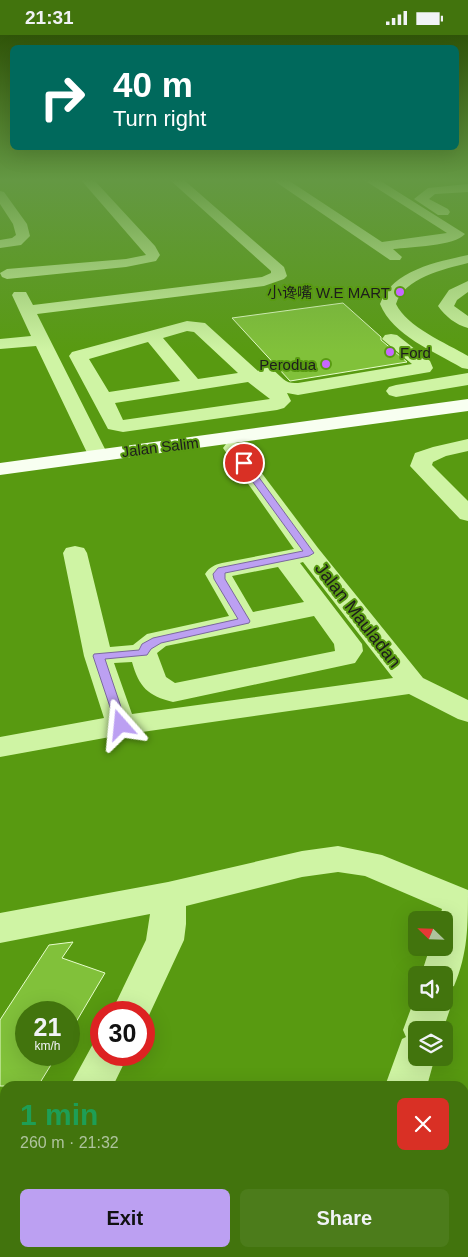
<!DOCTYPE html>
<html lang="en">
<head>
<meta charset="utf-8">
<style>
	body { margin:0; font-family:Arial,"Noto Sans SC",sans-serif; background:#4c7c1b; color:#f1f3f6; height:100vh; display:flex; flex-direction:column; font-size:19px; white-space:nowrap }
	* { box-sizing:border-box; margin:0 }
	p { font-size:16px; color:#aec39d }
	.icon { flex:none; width:28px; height:28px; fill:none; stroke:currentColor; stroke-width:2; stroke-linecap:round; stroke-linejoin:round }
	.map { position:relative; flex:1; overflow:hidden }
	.side { position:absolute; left:0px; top:1046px; width:469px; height:176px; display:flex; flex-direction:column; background:#42740d; border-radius:15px 15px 0 0; box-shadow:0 5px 20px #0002 }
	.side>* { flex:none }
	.hud { position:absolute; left:10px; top:10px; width:449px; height:105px; border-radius:8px; box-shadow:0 5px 20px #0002; background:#00695c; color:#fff; overflow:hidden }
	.needle { width:32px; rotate:293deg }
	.tools { position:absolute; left:408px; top:876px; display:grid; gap:10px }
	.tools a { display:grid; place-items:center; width:45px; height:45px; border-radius:8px; background:#42740d; box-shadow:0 5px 20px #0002; font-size:25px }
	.speed { position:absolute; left:15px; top:966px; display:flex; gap:10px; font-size:25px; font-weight:700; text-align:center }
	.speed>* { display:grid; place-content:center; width:65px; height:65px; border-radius:50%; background:#42740d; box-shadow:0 5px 20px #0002; line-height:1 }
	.speed small { font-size:12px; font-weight:400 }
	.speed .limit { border:8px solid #d22; background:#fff; color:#111 }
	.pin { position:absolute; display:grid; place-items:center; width:42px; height:42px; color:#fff; margin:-21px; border:2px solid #fff; border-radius:50%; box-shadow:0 1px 5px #0007 }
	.me { position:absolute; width:55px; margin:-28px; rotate:342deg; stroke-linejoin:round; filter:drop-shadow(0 0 4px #0008) }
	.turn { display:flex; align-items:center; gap:18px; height:105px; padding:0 20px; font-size:22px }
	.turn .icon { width:65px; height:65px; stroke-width:2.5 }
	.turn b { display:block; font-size:35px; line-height:42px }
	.round { display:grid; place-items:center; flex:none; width:52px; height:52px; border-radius:8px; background:#4c7c1b }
	.head { display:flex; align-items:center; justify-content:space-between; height:85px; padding:0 20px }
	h1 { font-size:30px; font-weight:700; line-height:38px; color:#1e9e55 }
	.action { display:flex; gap:10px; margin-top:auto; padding:10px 20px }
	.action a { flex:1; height:58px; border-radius:8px; background:#bca0f2; color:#111; font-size:20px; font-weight:700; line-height:58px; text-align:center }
	.action a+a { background:#4c7c1b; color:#f1f3f6 }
	.status { display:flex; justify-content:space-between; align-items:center; height:35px; padding:0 25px; background:#42740d; direction:ltr }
	.status svg { height:14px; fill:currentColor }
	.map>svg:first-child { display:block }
</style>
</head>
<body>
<div class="status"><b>21:31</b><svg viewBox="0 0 49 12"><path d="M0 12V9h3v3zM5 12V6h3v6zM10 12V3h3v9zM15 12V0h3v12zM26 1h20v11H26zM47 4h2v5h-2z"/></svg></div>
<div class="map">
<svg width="468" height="1222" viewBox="0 0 468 1222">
	<rect width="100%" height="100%" fill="#589a11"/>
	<!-- building -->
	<path fill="#81c13a" stroke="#e7fecc" d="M 343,268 L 381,302 L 381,305 L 407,327 L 290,346 L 232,283 Z
		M 73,907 L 62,923 L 105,938 L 69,999 L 69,978 L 26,978 L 26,1020 L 57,1020 L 38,1051 L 0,1051 L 0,985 L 49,910 Z"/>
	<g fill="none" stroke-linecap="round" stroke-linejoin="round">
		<!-- minor -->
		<path fill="#cff4a4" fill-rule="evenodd" d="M 81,145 L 94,145 L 155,211 L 160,220 L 156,226 L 126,232 L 7,244 L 2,242 L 0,238 L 7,234 L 126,224 L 146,220 Z
			M 170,145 L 184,145 L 284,232 L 287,241 L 284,244 L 264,251 L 37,279 L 108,420 L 104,424 L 97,426 L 90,424 L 36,311 L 0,314 L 0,304 L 31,301 L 12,260 L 14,257 L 26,257 L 33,270 L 262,242 L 271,238 L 271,236 Z
			M 273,145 L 288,145 L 382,207 L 447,198 L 364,145 L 379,145 L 465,199 C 455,211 410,212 393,214 L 402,222 L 400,225 L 390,225 Z
			M 468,149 L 468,157 L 435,159 L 429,164 L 448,174 L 450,177 L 448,180 L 438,180 L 414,164 L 428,153 Z
			M 0,156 L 4,157 L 27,189 L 30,201 L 21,210 L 0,213 L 0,205 L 12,203 L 16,200 L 13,189 L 0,169 Z
			M 468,220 L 468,228 C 444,234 404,243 396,269 C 407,292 446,308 468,321 L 468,334 L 462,333 C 434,316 393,301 380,269 C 392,235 437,227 468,220 Z
			M 468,246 L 468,257 L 457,265 L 454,271 L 468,281 L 468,293 C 456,290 445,281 438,271 L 449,255 Z
			M 187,286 L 205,288 L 258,336 C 269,326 277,340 286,346 C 289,348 294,348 298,348 L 412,329 L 382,304 L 385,300 L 391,299 L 397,300 L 430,326 L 433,333 L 430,337 L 424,338 L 298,360 L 287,358 L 291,366 L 284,373 L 277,375 L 123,397 L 108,394 L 69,321 L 72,317 ZM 187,296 L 194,297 L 238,338 L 198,344 L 163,303 ZM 148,307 L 180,346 L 109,357 L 89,324 ZM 248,347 L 270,364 L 123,385 L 115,368 Z
			M 468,338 L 468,350 L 396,362 L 389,360 L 386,356 L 389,352 L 396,350 Z
			M 468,404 L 468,416 L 446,421 L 433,427 L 432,430 L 468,466 L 468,486 L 460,484 L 410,431 L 415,418 L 433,412 Z
			M 233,407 L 240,409 L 318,513 L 423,643 L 468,665 L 468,687 L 458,684 L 409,659 L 121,700 L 0,722 L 0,702 L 104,683 L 84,621 L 63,518 L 66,513 L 75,511 L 84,513 L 87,518 L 110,612 L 133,610 L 147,599 L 229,581 L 205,539 C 210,532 214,530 222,528 L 294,514 L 223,413 L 226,409 ZM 303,527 L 393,643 L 132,679 L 114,628 L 132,627 C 139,652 148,661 173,667 L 355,628 L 363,616 L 362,609 L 300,528 ZM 278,532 L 304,567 L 253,577 L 232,541 ZM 314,581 L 334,609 L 335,616 L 175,648 L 166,642 L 157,618 L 166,611 Z
			M 338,811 L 382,820 L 468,855 C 468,891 468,918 454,951 L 444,955 L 444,940 L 421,940 L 430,912 L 444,912 L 444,885 L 439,885 L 442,874 L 365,841 L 338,837 L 302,842 L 186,871 L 186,889 L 184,905 L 144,991 L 144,978 L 111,978 L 146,905 L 150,879 L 0,908 L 0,878 L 168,847 L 302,816 Z
			M 444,955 L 452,968 L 443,995 L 416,995 L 416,1022 L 435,1022 L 427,1051 L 385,1051 L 402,1004 L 406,1002 L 403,995 L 416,960 L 416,968 L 444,968 Z
			M 101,1004 L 101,1020 L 128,1020 L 113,1051 L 70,1051 L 94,1007 Z
			M 5,1177 L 5,1218 L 21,1218 L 18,1222 L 0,1222 L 0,1179 Z
			M 331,1218 L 379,1218 L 378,1222 L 330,1222 Z"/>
		<!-- major -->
		<path fill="#f8fff1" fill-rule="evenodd" d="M 468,364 L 468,376 L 0,440 L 0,428 Z"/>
	</g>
	<!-- sky -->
	<linearGradient id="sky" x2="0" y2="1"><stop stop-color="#305509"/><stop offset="0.46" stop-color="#649843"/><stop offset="1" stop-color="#649843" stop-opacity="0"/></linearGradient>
	<rect width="468" height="316" fill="url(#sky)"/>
	<!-- route -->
	<path fill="#bca0f2" stroke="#7a689d" d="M 244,425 L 247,426 L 314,518 L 309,521 L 225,538 L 225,544 L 250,586 L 249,588 L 161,608 L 151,614 L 147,620 L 105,624 L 127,690 L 125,693 L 117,693 L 93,621 L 94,619 L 139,615 L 142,609 L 153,603 L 238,584 L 214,544 L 213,539 L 218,533 L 303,516 L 239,428 Z"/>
	<!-- markers -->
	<g fill="#c767ff" stroke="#589a11" stroke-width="2">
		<circle cx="400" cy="257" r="5"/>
		<circle cx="390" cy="317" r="5"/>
		<circle cx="326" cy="329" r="5"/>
	</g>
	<g text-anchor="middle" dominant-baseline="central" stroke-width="4" stroke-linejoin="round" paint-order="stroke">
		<!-- far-poi labels -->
		<g font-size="15" fill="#1d1d1d" stroke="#589a11" text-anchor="end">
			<text x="390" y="257">小谗嘴 W.E MART</text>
			<text x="400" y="317" text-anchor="start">Ford</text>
			<text x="316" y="329">Perodua</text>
		</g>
		<!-- far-street labels -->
		<g font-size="15" fill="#1d1d1d" stroke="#589a11">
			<text transform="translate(160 412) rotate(-7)">Jalan Salim</text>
		</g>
		<!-- street labels -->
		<g font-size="18" fill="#1d1d1d" stroke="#589a11">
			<text transform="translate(358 580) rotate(52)">Jalan Mauladan</text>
		</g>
	</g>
</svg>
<div class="tools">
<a><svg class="needle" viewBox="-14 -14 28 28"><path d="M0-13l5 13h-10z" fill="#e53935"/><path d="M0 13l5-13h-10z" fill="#aec39d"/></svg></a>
<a><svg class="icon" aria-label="sound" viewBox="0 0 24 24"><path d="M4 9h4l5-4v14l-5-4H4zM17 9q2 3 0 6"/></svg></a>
<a><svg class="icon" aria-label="layers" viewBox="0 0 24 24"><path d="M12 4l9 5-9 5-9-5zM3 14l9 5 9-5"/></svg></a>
</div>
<div class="speed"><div>21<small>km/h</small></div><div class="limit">30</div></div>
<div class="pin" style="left:244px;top:428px;background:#d93025"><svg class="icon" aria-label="arrive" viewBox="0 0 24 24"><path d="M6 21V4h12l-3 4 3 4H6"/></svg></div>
<svg class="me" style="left:121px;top:690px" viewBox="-20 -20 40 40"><path d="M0-17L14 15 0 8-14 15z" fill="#bca0f2" stroke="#fff" stroke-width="4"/></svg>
<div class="hud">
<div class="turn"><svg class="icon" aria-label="right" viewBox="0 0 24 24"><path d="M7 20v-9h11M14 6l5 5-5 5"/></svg><div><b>40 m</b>Turn right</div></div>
</div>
<section class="side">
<div class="head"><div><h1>1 min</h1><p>260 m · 21:32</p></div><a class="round" style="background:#d93025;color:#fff"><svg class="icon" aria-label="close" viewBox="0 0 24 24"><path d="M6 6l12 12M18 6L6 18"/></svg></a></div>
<div class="action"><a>Exit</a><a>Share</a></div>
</section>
</div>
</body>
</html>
